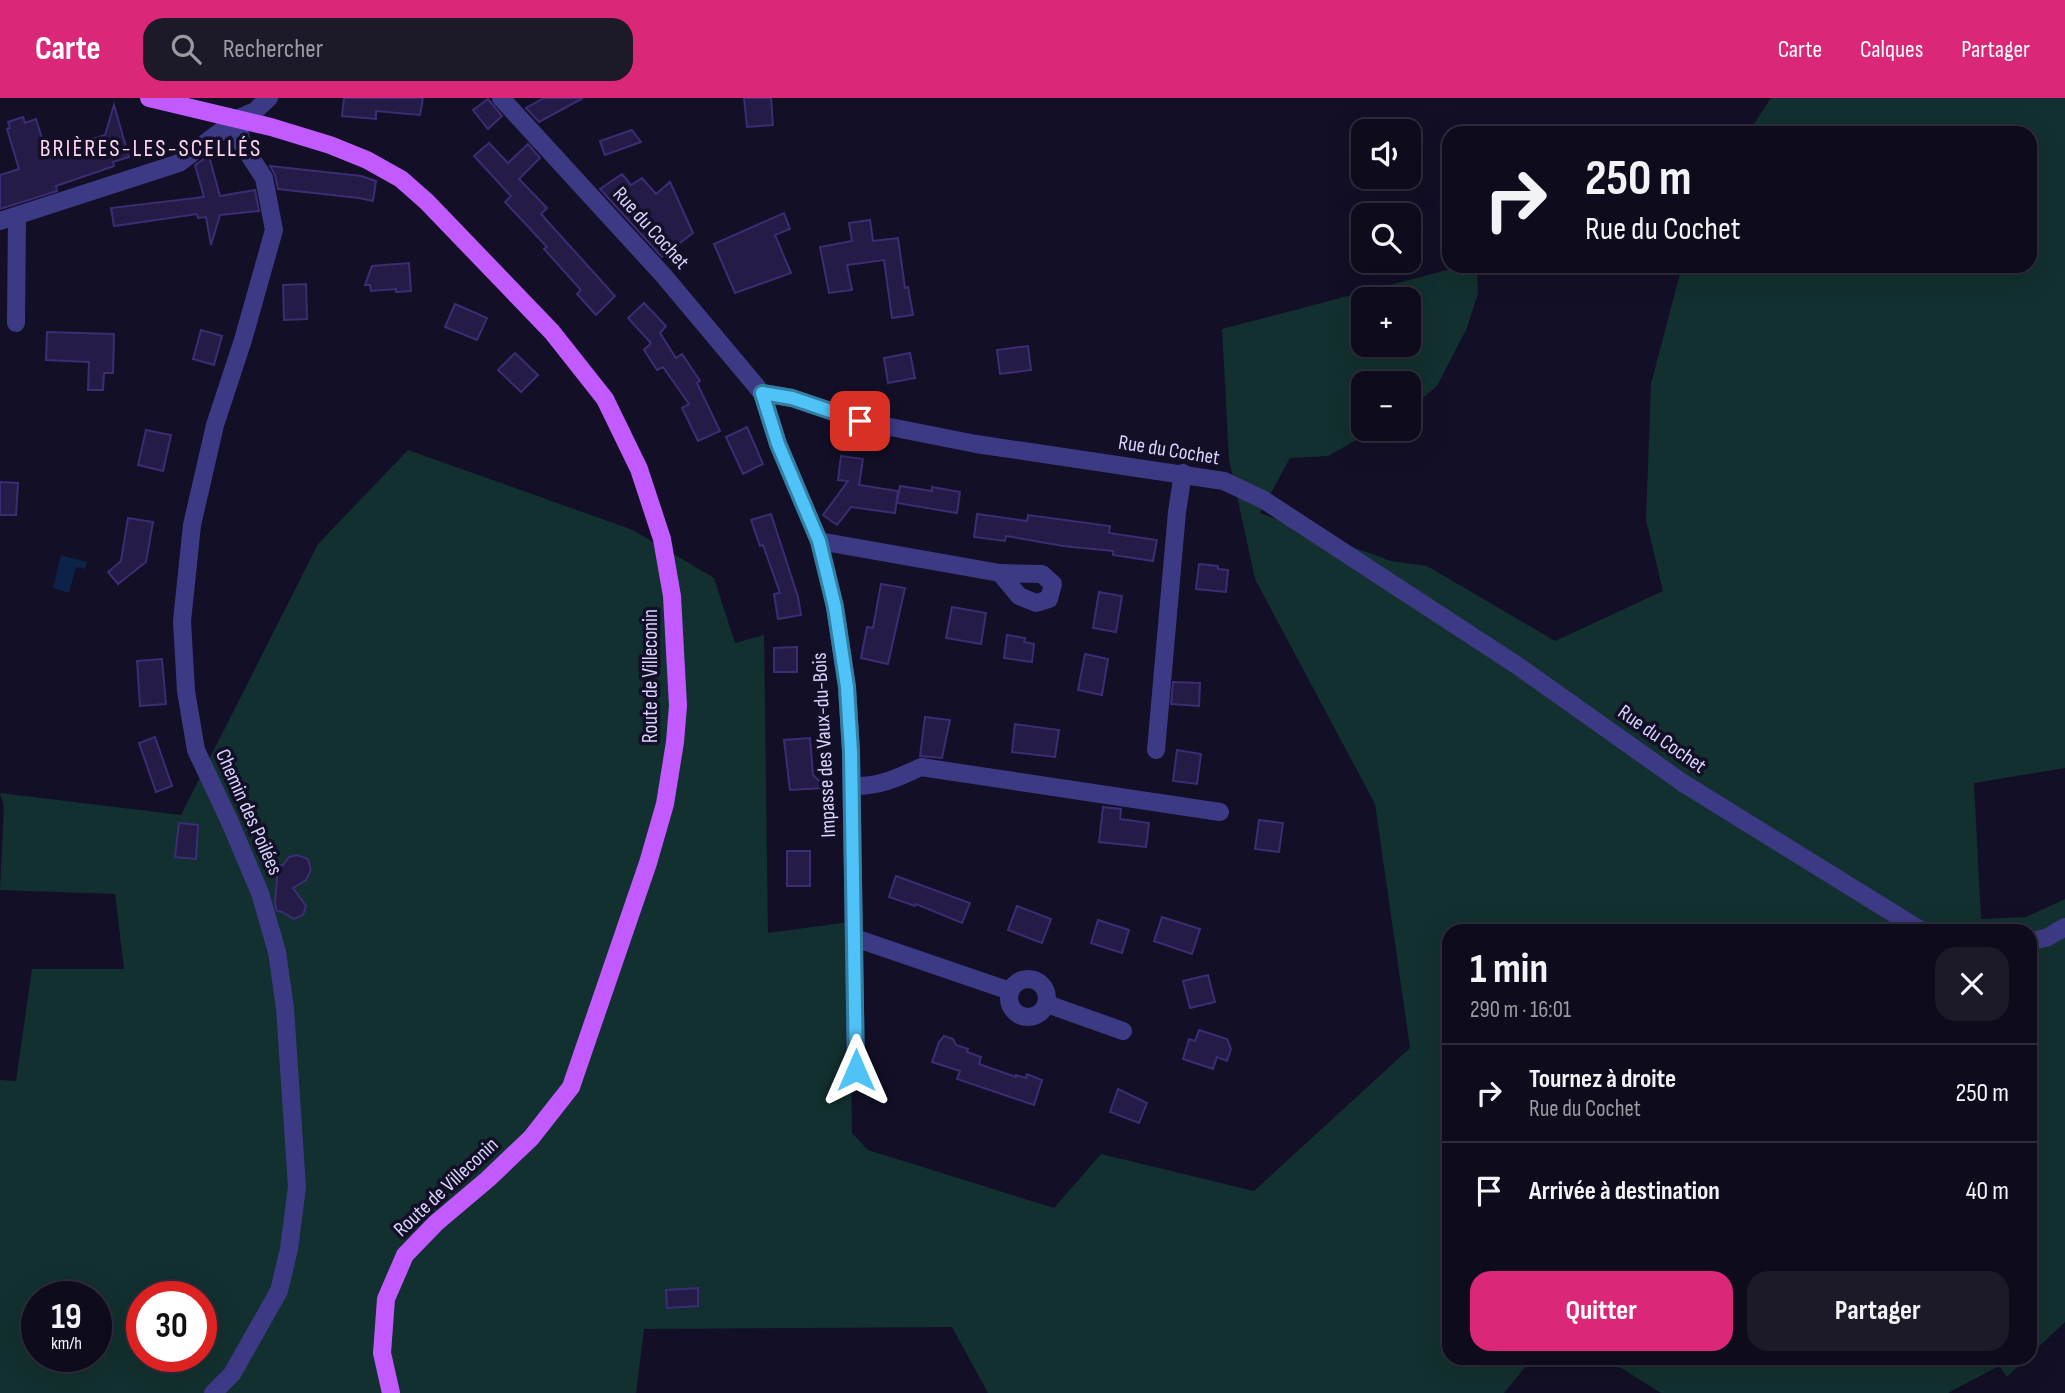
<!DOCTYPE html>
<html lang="fr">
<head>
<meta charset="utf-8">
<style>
	body { margin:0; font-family:"Sofia Sans Condensed",sans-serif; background:#1c1929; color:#f1f3f6; height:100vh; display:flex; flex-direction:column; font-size:26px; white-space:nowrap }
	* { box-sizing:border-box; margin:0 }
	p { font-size:23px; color:#9b9ba3 }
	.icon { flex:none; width:38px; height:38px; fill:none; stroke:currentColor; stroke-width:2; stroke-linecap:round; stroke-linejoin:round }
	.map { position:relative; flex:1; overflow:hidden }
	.details { position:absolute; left:1442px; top:826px; width:595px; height:441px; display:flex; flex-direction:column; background:#0e0b1c; border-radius:21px; box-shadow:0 7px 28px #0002,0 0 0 2px #2e2b3b }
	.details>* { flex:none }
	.top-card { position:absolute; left:1442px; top:28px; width:595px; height:147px; border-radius:21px; box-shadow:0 7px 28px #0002,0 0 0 2px #2e2b3b; background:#0e0b1c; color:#f1f3f6; overflow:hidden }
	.controls { position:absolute; left:1351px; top:21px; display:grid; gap:14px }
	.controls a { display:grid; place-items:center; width:70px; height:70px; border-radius:14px; background:#0e0b1c; box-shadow:0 7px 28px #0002,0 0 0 2px #2e2b3b; font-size:35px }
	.speed { position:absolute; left:21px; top:1183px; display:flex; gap:14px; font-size:35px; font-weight:700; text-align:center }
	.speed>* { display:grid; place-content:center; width:91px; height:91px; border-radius:50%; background:#0e0b1c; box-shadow:0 7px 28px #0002,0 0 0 2px #2e2b3b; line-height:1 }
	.speed small { font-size:18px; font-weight:400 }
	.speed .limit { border:10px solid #d22; background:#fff; color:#111 }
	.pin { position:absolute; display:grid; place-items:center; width:60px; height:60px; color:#fff; margin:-30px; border-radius:14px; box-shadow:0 4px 10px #0006 }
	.me { position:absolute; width:77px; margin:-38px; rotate:0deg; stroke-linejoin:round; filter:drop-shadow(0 0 5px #0008) }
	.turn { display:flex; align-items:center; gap:24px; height:147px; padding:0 28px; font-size:32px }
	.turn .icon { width:91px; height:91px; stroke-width:2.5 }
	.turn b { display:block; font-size:49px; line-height:60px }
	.round { display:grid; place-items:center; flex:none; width:74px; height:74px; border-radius:21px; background:#1c1929 }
	.head { display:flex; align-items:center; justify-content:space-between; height:119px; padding:0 28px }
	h1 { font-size:42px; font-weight:700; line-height:52px }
	.primary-button { display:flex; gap:14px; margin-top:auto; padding:14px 28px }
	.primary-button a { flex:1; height:80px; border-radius:21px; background:#db2777; color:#fff; font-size:28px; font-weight:700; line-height:80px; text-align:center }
	.primary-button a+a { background:#1c1929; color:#f1f3f6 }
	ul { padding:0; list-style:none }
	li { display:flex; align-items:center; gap:21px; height:98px; padding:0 28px; border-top:2px solid #2e2b3b }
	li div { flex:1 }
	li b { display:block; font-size:26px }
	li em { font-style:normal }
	header { display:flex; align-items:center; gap:42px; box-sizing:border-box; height:98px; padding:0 35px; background:#db2777; color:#fff }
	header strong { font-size:33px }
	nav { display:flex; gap:38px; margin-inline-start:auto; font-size:24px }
	.search { width:490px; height:63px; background:#1c1929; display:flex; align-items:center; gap:18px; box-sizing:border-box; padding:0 24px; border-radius:21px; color:#9b9ba3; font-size:26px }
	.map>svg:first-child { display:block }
</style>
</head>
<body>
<header>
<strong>Carte</strong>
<div class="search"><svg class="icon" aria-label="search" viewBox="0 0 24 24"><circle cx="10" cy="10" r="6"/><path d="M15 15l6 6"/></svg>Rechercher</div>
<nav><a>Carte</a><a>Calques</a><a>Partager</a></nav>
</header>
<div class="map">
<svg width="2065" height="1295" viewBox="0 0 2065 1295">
	<rect width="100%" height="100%" fill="#130f26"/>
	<!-- green -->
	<path fill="#12302f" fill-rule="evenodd" d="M 1771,0 L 2065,0 L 2065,670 L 1974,685 L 1981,821 L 2026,819 L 2065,801 L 2065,1224 L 2030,1257 L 2030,833 L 1449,833 L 1449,1260 L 1535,1260 L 1527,1267 L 1504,1295 L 988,1295 L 952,1229 L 644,1231 L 636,1295 L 0,1295 L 0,982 L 16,983 L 32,871 L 124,871 L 115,796 L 0,792 L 4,708 L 0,695 L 181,717 L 318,446 L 408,352 L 633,432 L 714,480 L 735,545 L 764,537 L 768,835 L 849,824 L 852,1035 L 868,1052 L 1054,1110 L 1101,1056 L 1254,1093 L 1410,950 L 1375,706 L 1255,481 L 1229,361 L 1222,231 L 1462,168 L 1477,168 L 1478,195 L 1467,230 L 1437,288 L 1409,312 L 1409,285 L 1363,285 L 1363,331 L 1376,331 L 1328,358 L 1290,360 L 1260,415 L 1391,463 L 1427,468 L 1555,543 L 1663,493 L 1646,422 L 1651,286 L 1682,168 L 2030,168 L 2030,35 L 1748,35 ZM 1363,201 L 1409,201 L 1409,247 L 1363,247 ZM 37,1199 L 96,1199 L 96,1258 L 37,1258 ZM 142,1199 L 201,1199 L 201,1258 L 142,1258 Z
		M 1605,1260 L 2027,1260 L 2007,1279 L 1999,1268 L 1948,1295 L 1661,1295 Z"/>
	<!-- water -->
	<path fill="#0c2248" d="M 61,457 L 87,464 L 85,471 L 76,469 L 69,495 L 53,490 Z"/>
	<!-- building -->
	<path fill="#241b47" stroke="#3b2d73" stroke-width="2" d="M 344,0 L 423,0 L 420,17 L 376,13 L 376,21 L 342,18 Z
		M 544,0 L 583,0 L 539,24 L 526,10 Z
		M 744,0 L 771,0 L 773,27 L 747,29 Z
		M 488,1 L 502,18 L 488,31 L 473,12 Z
		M 114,7 L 129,59 L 113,64 L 114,68 L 56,88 L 57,93 L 0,111 L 0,77 L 19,71 L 7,31 L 10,30 L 8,24 L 23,19 L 25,25 L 36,21 L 47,56 L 105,37 Z
		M 632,32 L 641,44 L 605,57 L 600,43 Z
		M 489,45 L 508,65 L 528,46 L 540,60 L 519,81 L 547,110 L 541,116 L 615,198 L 596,217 L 577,196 L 581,192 L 544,151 L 547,149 L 505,104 L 511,98 L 474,58 Z
		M 209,58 L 220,98 L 255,92 L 259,113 L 220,117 L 211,147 L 206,119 L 198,120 L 197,116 L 114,128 L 111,110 L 204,99 L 195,67 Z
		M 270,68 L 361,78 L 376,83 L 373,103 L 359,100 L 278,91 L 275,77 Z
		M 622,76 L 631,87 L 642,80 L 656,96 L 670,84 L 693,135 L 662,159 L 600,91 Z
		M 784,115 L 790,131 L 775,137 L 791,175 L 735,195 L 714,146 Z
		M 870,122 L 873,143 L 898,140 L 905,190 L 908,189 L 913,217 L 892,220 L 884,162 L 847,167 L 852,192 L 829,195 L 820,149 L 852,143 L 849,125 Z
		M 409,165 L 411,193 L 396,194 L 396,191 L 371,193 L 370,187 L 365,187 L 372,168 Z
		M 306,186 L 307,221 L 284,222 L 283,187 Z
		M 644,205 L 666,228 L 660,235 L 676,260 L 682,256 L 700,283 L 697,285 L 720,333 L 698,343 L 682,310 L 689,306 L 663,269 L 657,272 L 644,252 L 651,245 L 628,220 Z
		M 455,206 L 487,220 L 477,242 L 445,229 Z
		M 201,232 L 222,238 L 214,267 L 193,261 Z
		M 47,234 L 114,236 L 113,275 L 104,275 L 103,292 L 88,292 L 89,264 L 46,262 Z
		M 1028,248 L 1031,272 L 1000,276 L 997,252 Z
		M 515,255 L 538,277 L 521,294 L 498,272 Z
		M 910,255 L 915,280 L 888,285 L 884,260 Z
		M 747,329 L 763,366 L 743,376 L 726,339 Z
		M 146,332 L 171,337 L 163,373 L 138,367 Z
		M 841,358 L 863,361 L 859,387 L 898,393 L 895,415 L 851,409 L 837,427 L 823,417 L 848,383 L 838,382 Z
		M 0,384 L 18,385 L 16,417 L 0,417 Z
		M 900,388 L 932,393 L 932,389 L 960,394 L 957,415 L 897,405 Z
		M 771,416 L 798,499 L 801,517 L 778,521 L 774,496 L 780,495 L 763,447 L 760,448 L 751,422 Z
		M 977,416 L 1027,423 L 1028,417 L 1110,428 L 1109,435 L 1157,442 L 1153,463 L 1113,457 L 1113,453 L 1063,448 L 1006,438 L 1005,443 L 974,439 Z
		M 128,420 L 153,424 L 146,464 L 118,486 L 108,474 L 121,463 Z
		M 1199,466 L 1218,468 L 1218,471 L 1228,472 L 1226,494 L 1196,491 Z
		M 881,486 L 905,490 L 888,566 L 861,560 L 867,529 L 873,530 Z
		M 1099,494 L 1122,498 L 1116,534 L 1093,530 Z
		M 952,509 L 986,515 L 981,546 L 946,540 Z
		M 1007,537 L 1025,540 L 1024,544 L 1034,546 L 1032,564 L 1004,560 Z
		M 797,549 L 797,574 L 774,574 L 774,550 Z
		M 1085,556 L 1108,561 L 1102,597 L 1078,592 Z
		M 162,561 L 166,606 L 140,608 L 137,563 Z
		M 1173,584 L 1200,585 L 1199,608 L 1171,606 Z
		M 925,619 L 950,622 L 942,660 L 920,658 Z
		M 1015,626 L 1059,632 L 1055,659 L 1012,654 Z
		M 155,639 L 172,688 L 156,694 L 139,645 Z
		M 810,640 L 813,677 L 827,690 L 790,692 L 784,642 Z
		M 1177,652 L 1201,656 L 1197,686 L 1173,683 Z
		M 1103,709 L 1121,711 L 1120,721 L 1149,725 L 1146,749 L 1099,744 Z
		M 1259,722 L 1283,725 L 1279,754 L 1255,751 Z
		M 179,725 L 198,727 L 196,761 L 175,759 Z
		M 787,753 L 810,753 L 810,788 L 787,788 Z
		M 297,757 L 308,761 L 311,772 L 306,782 L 293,790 L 306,808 L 303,817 L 294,821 L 282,814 L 277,813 L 275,806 L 278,767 L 283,767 L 289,759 Z
		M 896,778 L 970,805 L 962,825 L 916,806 L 915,808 L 889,799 Z
		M 1017,808 L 1051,821 L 1042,845 L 1008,832 Z
		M 1162,819 L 1200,831 L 1192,856 L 1154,843 Z
		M 1098,822 L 1129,832 L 1122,855 L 1091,845 Z
		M 1208,877 L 1215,904 L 1190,910 L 1183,883 Z
		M 1199,932 L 1227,941 L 1231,951 L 1227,963 L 1217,959 L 1213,971 L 1183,961 L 1189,941 L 1195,943 Z
		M 944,938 L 953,941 L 956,947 L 968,951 L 967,954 L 981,959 L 979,966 L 1016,979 L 1016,977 L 1026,980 L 1027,976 L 1042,982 L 1034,1007 L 957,981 L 960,973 L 932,964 L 939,944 Z
		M 1118,991 L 1147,1005 L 1139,1025 L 1110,1014 Z
		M 698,1190 L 698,1208 L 667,1210 L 666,1192 Z"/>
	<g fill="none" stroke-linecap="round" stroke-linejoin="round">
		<!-- minor -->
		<path stroke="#3d3a85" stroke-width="18" d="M 501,0 L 664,178 L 762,295 L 778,346 L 819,443 L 835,509 L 847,589 L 851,654 L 856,972
			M 0,123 L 179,65 L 237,21 L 255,13 L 269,0
			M 16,225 L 17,118
			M 762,295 L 792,300 L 860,323 L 976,346 L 1224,383 L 1264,402 L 1518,568 L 1683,685 L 1922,833
			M 819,443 L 1000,475 L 1019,498 L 1036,505 L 1049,501 L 1053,486 L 1042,476 L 1000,475
			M 1156,652 L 1177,414 L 1183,375
			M 852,688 C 878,689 898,680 921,669 L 1220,714
			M 855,840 L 1010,893
			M 2030,843 L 2046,840 L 2065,829
			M1009 900a19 19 0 1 1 38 0a19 19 0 1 1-38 0Z
			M 1047,906 L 1123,933
			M 213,1295 L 232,1276 L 279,1193 L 289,1151 L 297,1089 L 285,910 L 277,854 L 260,795 L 229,722 L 196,652 L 186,593 L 182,523 L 192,427 L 215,327 L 243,242 L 274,132 L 264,80 L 242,46 L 237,21"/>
		<!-- major -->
		<path stroke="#c25bff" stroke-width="18" d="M 149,0 L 271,29 L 330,47 L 367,62 L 401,81 L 427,104 L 552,234 L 605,301 L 639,371 L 662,441 L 672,498 L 678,608 L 675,644 L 665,706 L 648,765 L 571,989 L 531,1040 L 488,1081 L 436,1125 L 405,1157 L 386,1201 L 382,1255 L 391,1295"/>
	</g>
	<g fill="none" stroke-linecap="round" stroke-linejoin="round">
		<!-- route casing -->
		<g stroke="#337fa1" stroke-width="18">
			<path id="route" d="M 856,972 L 851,654 L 847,589 L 835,509 L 819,443 L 778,346 L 762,295 L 792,300 L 860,323"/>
		</g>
		<!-- route -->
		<use href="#route" stroke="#4fc3f7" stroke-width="12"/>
	</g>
	<g text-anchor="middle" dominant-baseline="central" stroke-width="7" stroke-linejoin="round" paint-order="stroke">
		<!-- street labels -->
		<g font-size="21" fill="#d9d4ff" stroke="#130f26">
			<text transform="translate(651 130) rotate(48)">Rue du Cochet</text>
			<text transform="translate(1169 352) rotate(9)">Rue du Cochet</text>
			<text transform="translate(650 578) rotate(-90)">Route de Villeconin</text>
			<text transform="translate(1662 641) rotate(35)">Rue du Cochet</text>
			<text transform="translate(824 647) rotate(-93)">Impasse des Vaux-du-Bois</text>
			<text transform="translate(249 714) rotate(66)">Chemin des Poilées</text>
			<text transform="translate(446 1089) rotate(-43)">Route de Villeconin</text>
		</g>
		<!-- quarter labels -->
		<g font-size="24" letter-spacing="2" fill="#ffd6f0" stroke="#130f26">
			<text x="151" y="50">BRIÈRES-LES-SCELLÉS</text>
		</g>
	</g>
</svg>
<div class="controls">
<a><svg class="icon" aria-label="sound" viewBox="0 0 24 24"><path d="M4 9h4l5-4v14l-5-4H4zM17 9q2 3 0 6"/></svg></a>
<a><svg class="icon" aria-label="search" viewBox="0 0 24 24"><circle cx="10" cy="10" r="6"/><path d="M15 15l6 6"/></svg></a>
<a>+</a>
<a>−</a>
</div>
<div class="speed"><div>19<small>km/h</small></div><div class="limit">30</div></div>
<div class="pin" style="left:860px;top:323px;background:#d93025"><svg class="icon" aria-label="arrive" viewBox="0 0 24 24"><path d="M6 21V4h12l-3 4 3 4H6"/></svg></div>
<svg class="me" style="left:856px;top:972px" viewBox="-20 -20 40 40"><path d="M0-17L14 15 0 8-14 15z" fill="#4fc3f7" stroke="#fff" stroke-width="4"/></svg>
<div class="top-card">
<div class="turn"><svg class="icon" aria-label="right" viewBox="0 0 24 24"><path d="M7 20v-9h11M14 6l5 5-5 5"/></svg><div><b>250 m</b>Rue du Cochet</div></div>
</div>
<section class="details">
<div class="head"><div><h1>1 min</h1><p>290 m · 16:01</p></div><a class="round"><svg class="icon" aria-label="close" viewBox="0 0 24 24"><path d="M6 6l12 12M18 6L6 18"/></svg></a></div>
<ul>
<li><svg class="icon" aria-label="right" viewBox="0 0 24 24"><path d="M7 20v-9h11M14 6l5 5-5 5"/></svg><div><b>Tournez à droite</b><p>Rue du Cochet</p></div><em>250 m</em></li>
<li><svg class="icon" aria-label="arrive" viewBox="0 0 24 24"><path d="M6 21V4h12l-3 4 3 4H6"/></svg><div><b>Arrivée à destination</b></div><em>40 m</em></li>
</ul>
<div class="primary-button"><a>Quitter</a><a>Partager</a></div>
</section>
</div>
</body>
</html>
